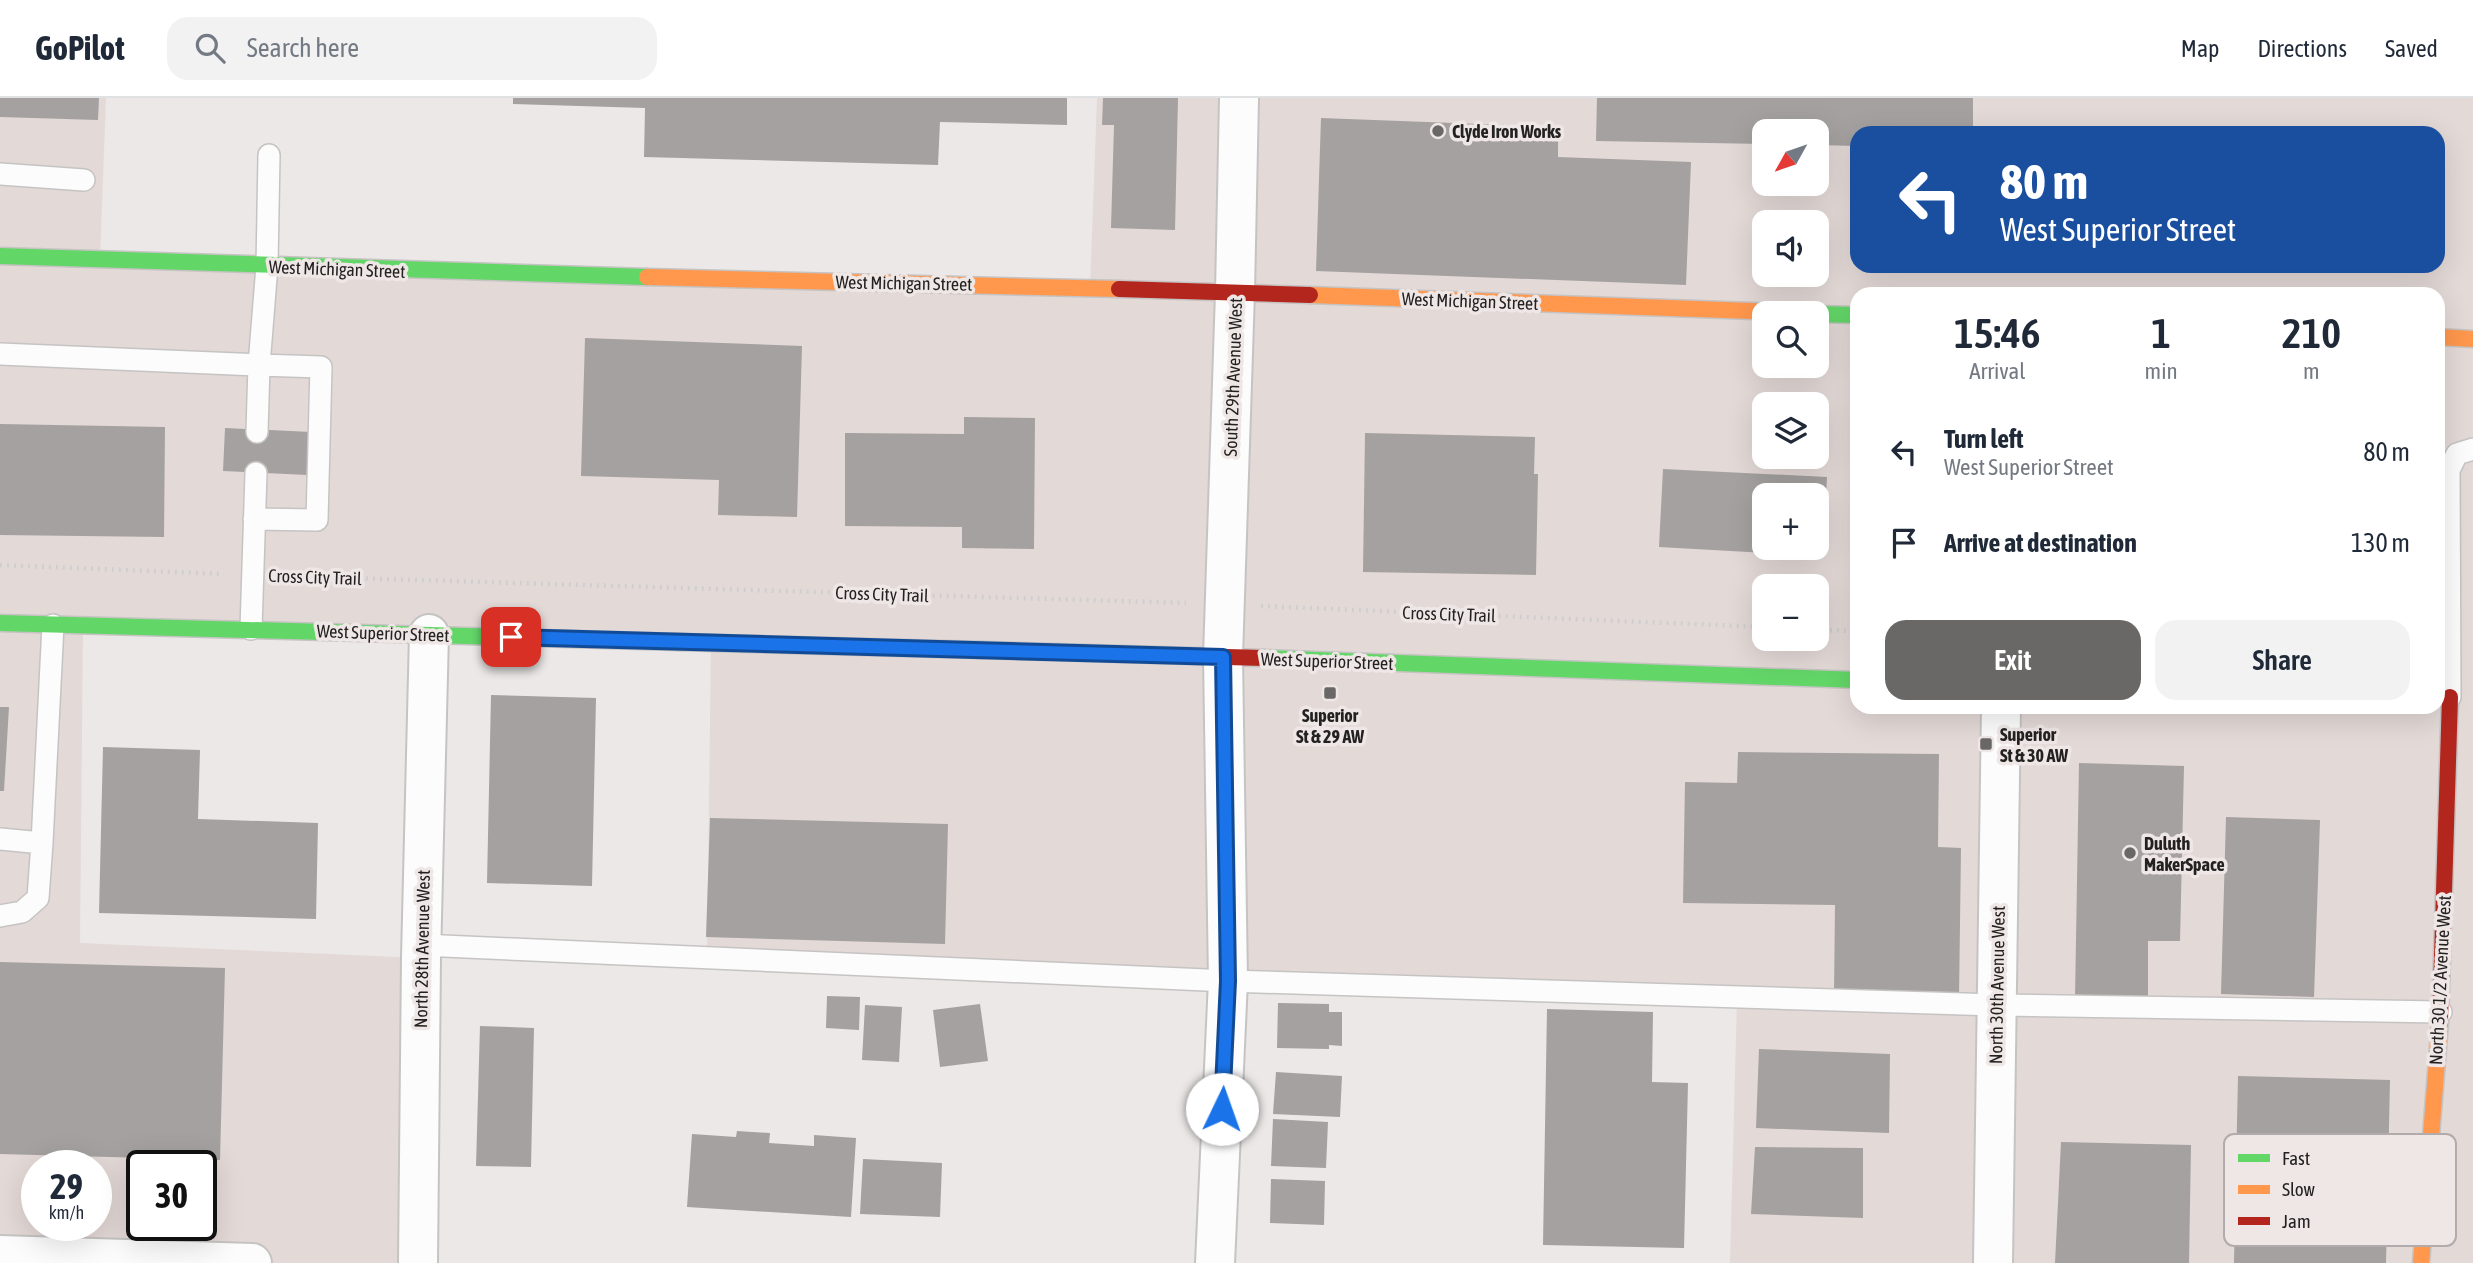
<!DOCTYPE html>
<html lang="en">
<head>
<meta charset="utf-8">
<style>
	body { margin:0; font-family:"Asap Condensed",sans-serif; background:#f2f2f3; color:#1f2937; height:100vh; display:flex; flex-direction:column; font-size:26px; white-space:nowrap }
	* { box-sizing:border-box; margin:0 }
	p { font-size:23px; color:#747a83 }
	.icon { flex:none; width:38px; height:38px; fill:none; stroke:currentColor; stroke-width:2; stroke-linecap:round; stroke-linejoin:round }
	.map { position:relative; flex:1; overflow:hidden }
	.details { position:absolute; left:1850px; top:189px; width:595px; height:427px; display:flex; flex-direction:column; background:#fff; border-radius:21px; box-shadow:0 7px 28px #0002 }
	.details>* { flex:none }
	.banner { position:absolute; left:1850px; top:28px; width:595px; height:147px; border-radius:21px; box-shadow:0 7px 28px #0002; background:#1a4fa0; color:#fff; overflow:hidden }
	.needle { width:46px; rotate:230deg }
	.fabs { position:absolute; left:1752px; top:21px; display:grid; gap:14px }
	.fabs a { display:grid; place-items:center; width:77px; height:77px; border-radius:14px; background:#fff; box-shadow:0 7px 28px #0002; font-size:35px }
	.speed { position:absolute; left:21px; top:1052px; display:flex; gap:14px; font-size:35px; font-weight:700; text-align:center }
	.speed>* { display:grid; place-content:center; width:91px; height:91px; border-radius:50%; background:#fff; box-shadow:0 7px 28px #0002; line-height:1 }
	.speed small { font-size:18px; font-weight:400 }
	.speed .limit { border:4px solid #111; border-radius:10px; background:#fff; color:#111 }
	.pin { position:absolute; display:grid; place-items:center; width:60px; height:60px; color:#fff; margin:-30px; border-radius:14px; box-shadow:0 4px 10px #0006 }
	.me { position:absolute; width:77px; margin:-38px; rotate:3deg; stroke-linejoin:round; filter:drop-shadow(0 0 5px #0008) }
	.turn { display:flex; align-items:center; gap:24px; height:147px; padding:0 35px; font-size:32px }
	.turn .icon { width:91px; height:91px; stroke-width:2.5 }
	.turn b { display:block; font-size:49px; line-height:60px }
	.eta { display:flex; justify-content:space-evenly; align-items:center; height:119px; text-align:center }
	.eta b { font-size:42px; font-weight:600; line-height:49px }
	.action { display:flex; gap:14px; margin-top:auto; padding:14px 35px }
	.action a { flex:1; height:80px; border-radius:21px; background:#6a6767; color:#fff; font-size:28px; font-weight:600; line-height:80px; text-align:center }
	.action a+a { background:#f2f2f3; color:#1f2937 }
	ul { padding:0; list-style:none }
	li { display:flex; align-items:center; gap:21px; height:91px; padding:0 35px }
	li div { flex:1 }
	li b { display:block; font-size:26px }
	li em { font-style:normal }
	header { display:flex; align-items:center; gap:42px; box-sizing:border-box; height:98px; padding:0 35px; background:#fff; border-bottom:2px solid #e0e1e3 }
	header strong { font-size:33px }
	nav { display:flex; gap:38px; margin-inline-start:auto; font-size:24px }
	.search { width:490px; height:63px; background:#f2f2f3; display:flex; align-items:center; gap:18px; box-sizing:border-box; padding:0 24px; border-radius:21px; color:#747a83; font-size:26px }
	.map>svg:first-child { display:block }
</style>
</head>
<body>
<header>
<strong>GoPilot</strong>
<div class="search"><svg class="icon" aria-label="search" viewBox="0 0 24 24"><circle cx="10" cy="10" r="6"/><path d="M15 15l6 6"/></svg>Search here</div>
<nav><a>Map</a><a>Directions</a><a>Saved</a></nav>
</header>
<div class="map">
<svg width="2473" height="1165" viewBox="0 0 2473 1165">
	<rect width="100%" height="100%" fill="#ece8e8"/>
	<!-- built -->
	<path fill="#e3d9d7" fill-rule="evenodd" d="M 0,0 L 106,0 L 100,161 L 1090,190 L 1097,0 L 2473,0 L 2473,1165 L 1730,1165 L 1737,900 L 707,860 L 711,545 L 83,528 L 80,845 L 421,860 L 418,1165 L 252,1165 L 0,1156 ZM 1764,33 L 1816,33 L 1816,86 L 1764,86 ZM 1857,35 L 2438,35 L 2438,168 L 1857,168 ZM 1764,124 L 1816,124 L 1816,177 L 1764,177 ZM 1857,196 L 2438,196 L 2438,609 L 1857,609 ZM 1764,215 L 1816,215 L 1816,268 L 1764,268 ZM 1764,306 L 1816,306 L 1816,359 L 1764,359 ZM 1764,397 L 1816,397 L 1816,450 L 1764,450 ZM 1764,488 L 1816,488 L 1816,541 L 1764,541 ZM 37,1068 L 96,1068 L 96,1127 L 37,1127 ZM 142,1068 L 201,1068 L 201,1127 L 142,1127 Z"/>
	<!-- building -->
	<path fill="#a4a1a0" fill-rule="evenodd" d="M 0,0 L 99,0 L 98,22 L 0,19 Z
		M 513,0 L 1067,0 L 1067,27 L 940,24 L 938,67 L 644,59 L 645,10 L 513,6 Z
		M 1103,0 L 1178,0 L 1175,132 L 1111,130 L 1114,27 L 1102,27 Z
		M 1597,0 L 1973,0 L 1973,35 L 1857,35 L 1857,48 L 1816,47 L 1816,33 L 1764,33 L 1764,46 L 1596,43 Z
		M 1321,20 L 1558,29 L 1558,59 L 1691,64 L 1686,187 L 1316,173 Z
		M 585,240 L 802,248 L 797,419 L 718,417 L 719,382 L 581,378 Z
		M 964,319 L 1035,320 L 1034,451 L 962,450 L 962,429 L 845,428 L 845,335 L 964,336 Z
		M 0,326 L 165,329 L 164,439 L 0,437 Z
		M 225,330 L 311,334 L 308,377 L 223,373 Z
		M 1365,335 L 1535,339 L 1534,376 L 1538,376 L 1536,477 L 1363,474 Z
		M 1663,371 L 1827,379 L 1823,458 L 1659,449 ZM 1764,397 L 1816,397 L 1816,450 L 1764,450 Z
		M 491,597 L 596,600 L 592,788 L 487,785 Z
		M 0,609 L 9,609 L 4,693 L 0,693 Z
		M 103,649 L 200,652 L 198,721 L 318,725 L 316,821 L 99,815 Z
		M 1738,654 L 1939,656 L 1938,749 L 1961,750 L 1959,899 L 1834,897 L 1835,807 L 1683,805 L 1685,684 L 1737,685 Z
		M 2079,665 L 2184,668 L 2180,843 L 2148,843 L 2148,903 L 2075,901 Z
		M 2226,719 L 2320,722 L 2314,899 L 2221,896 Z
		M 710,720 L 948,726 L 945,846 L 706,839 Z
		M 0,864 L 225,870 L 220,1062 L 0,1056 Z
		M 827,898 L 860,899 L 859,932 L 826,930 Z
		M 1278,905 L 1329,906 L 1329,914 L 1342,914 L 1342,948 L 1329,947 L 1329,951 L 1277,950 Z
		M 980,906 L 988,963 L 940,969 L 933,912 Z
		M 865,907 L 902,909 L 899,964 L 862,962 Z
		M 1547,911 L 1653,914 L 1652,984 L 1688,985 L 1684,1150 L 1543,1147 Z
		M 480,928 L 534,930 L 531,1069 L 476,1068 Z
		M 1759,951 L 1890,956 L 1889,1035 L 1756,1030 Z
		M 1276,974 L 1342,978 L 1340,1019 L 1273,1016 Z
		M 2238,978 L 2390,982 L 2386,1165 L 2234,1165 Z
		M 1273,1021 L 1328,1024 L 1326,1070 L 1271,1068 Z
		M 737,1033 L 770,1035 L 769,1045 L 814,1048 L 814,1037 L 856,1040 L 851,1119 L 687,1109 L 692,1036 L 736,1039 Z
		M 2061,1044 L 2191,1047 L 2189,1165 L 2055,1165 Z
		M 1755,1049 L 1863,1050 L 1863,1120 L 1751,1116 Z
		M 863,1061 L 942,1065 L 940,1119 L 860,1116 Z
		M 1271,1081 L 1325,1083 L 1324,1127 L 1270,1125 Z"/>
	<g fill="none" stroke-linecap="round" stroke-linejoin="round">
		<!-- lane casing -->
		<g stroke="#c6c3c3" stroke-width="24">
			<path id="lane" d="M 0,76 L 84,82
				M 0,256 L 259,267 L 267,168 L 269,57
				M 254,421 L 317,422 L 321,269 L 259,267 L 257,334
				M 251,531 L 256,375
				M 2450,599 L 2449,372 L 2457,356 L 2473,351
				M 0,741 L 42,745 L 53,527
				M 0,818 L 22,814 L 38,800 L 42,745
				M 421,847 L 1228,883 L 1996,907 L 2441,914"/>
		</g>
		<!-- street casing -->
		<g stroke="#c6c3c3" stroke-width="42">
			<path id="street" d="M 0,1157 L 252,1165
				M 418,1165 L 421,860 L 429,536
				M 1215,1165 L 1228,883 L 1223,559 L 1235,194 L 1239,0
				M 1993,1165 L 2001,609"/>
		</g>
		<!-- fast casing -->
		<g stroke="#c6c3c3" stroke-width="19">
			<path id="fast" d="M 0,158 L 647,179
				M 1816,216 L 1857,217
				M 0,525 L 680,544
				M 1263,560 L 1857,582"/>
		</g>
		<!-- slow casing -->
		<g stroke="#c6c3c3" stroke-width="19">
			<path id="slow" d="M 647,179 L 1119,191
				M 1310,197 L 1807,215
				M 2438,239 L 2473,241
				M 680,544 L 981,552
				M 2421,1165 L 2440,924"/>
		</g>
		<!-- jam casing -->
		<g stroke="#c6c3c3" stroke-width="19">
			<path id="jam" d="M 1119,191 L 1310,197
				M 981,552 L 1263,560
				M 2440,924 L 2450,599"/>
		</g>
		<!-- path -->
		<path stroke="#d0cfcf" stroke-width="4.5" stroke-dasharray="2 5" stroke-linecap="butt" d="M 0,467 L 224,476
			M 282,478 L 1186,505
			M 1261,508 L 1764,529
			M 1816,532 L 1857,533"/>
		<!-- lane -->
		<use href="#lane" stroke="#fcfcfc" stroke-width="21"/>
		<!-- street -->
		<use href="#street" stroke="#fcfcfc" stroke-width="38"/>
		<!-- fast -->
		<use href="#fast" stroke="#63d668" stroke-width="16"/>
		<!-- slow -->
		<use href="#slow" stroke="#ff974d" stroke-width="16"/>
		<!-- jam -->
		<use href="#jam" stroke="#b3261e" stroke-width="16"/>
	</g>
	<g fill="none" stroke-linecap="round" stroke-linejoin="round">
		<!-- route casing -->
		<g stroke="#114b97" stroke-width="18">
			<path id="route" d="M 511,539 L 1223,559 L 1228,883 L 1222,1011"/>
		</g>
		<!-- route -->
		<use href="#route" stroke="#1a73e8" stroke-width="12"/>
	</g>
	<!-- markers -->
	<g fill="#6a6767" stroke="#eee7e6" stroke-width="2.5">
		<circle cx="1438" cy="33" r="7"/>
		<rect x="1323" y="588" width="14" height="14" rx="3.5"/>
		<rect x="1979" y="639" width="14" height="14" rx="3.5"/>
		<circle cx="2130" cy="755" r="7"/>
	</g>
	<g text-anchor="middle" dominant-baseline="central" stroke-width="7" stroke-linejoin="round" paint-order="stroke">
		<!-- poi labels -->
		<g font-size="18" font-weight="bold" fill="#242221" stroke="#eee7e6" text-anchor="start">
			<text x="1452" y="33">Clyde Iron Works</text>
			<text x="1330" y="617" text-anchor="middle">Superior<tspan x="1330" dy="21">St &amp; 29 AW</tspan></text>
			<text x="2000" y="636">Superior<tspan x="2000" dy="21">St &amp; 30 AW</tspan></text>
			<text x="2144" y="745">Duluth<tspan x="2144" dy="21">MakerSpace</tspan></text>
		</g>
		<!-- street labels -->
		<g font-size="18" fill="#242221" stroke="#eee7e6">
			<text transform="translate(337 171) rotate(2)">West Michigan Street</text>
			<text transform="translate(904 185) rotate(1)">West Michigan Street</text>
			<text transform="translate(1470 203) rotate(2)">West Michigan Street</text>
			<text transform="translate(1233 279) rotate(-88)">South 29th Avenue West</text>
			<text transform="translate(315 479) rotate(2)">Cross City Trail</text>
			<text transform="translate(882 496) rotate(2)">Cross City Trail</text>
			<text transform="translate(1449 516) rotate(2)">Cross City Trail</text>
			<text transform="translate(383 535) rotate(2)">West Superior Street</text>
			<text transform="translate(1327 563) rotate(2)">West Superior Street</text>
			<text transform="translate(422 851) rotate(-89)">North 28th Avenue West</text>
			<text transform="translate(2440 882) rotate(-87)">North 30 1/2 Avenue West</text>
			<text transform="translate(1997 887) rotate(-89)">North 30th Avenue West</text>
		</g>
	</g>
	<!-- legend -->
	<rect x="2224" y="1036" width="232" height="112" rx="10" fill="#eee7e6" stroke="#b1acab" stroke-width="2"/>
	<rect x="2238" y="1056" width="32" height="8" fill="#63d668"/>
	<rect x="2238" y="1087" width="32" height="9" fill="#ff974d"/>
	<rect x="2238" y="1119" width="32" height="8" fill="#b3261e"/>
	<g font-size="19" fill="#242221">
		<text x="2282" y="1067">Fast</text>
		<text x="2282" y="1098">Slow</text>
		<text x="2282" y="1130">Jam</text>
	</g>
</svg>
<div class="fabs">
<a><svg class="needle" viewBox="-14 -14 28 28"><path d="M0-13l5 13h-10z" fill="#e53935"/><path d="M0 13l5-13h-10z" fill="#747a83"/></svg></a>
<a><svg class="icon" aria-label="sound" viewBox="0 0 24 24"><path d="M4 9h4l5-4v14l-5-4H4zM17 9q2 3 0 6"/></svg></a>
<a><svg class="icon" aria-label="search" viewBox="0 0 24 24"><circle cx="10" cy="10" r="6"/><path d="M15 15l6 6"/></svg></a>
<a><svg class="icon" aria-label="layers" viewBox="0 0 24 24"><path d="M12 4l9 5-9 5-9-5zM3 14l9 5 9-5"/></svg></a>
<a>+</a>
<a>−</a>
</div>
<div class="speed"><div>29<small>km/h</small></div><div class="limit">30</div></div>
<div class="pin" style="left:511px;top:539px;background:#d93025"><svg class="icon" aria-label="arrive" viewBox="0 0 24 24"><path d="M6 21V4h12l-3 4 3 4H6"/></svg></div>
<svg class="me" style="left:1222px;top:1011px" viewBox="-20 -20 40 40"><circle r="19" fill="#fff"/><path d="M0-13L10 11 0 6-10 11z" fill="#1a73e8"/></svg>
<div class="banner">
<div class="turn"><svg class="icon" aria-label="left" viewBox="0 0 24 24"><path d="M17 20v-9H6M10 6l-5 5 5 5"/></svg><div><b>80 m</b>West Superior Street</div></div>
</div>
<section class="details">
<div class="eta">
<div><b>15:46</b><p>Arrival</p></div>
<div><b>1</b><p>min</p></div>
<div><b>210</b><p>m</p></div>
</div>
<ul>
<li><svg class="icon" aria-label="left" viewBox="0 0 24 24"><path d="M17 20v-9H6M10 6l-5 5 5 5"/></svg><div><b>Turn left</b><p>West Superior Street</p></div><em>80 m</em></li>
<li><svg class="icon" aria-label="arrive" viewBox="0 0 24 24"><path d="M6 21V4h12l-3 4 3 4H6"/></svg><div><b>Arrive at destination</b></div><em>130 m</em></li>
</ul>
<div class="action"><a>Exit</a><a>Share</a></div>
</section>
</div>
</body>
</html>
